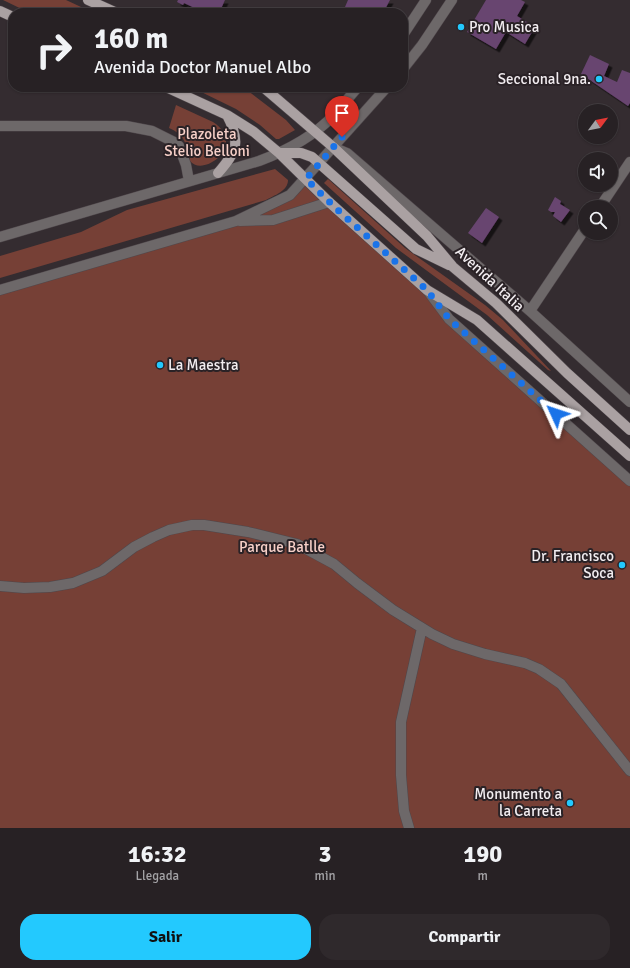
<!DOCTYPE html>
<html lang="es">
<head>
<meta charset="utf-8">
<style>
	body { margin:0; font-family:Signika,sans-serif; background:#2f292c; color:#f1f3f6; height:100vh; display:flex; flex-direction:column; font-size:15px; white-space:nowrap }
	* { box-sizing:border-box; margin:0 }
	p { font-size:13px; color:#a4a3a6 }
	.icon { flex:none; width:22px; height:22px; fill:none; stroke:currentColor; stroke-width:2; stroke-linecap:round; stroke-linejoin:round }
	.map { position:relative; height:828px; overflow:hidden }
	.details { display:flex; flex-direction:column; background:#272124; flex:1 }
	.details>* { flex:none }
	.guide { position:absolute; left:8px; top:8px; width:400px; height:84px; border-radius:16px; box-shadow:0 1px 3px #0004,0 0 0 1px #433e41; background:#272124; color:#f1f3f6; overflow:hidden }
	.needle { width:26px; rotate:58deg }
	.tools { position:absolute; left:578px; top:104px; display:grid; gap:8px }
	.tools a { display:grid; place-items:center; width:40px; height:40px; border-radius:50%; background:#272124; box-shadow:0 1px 3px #0004,0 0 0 1px #433e41; font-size:20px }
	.pin { position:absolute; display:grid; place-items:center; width:34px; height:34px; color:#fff; margin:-41px -17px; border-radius:50% 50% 50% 0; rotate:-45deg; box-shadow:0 0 4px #0007 }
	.pin .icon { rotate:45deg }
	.me { position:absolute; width:44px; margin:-22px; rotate:312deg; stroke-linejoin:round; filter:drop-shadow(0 0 3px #0008) }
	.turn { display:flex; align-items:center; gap:14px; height:84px; padding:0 20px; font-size:18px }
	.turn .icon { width:52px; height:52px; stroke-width:2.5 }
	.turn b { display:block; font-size:28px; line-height:34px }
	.eta { display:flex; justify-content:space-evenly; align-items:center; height:68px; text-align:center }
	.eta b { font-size:24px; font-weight:800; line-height:28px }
	.button { display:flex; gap:8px; margin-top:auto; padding:8px 20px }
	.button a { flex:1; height:46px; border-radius:16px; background:#23c9fe; color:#111; font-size:16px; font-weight:800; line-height:46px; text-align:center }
	.button a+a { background:#2f292c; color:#f1f3f6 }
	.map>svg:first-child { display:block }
</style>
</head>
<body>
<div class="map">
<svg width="630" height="828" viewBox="0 0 630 828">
	<defs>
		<filter id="shadow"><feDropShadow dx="3.5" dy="3.5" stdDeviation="0" flood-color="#0009"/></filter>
	</defs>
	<rect width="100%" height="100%" fill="#342c30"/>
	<!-- green -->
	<path fill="#764036" d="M 3,0 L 66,0 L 94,13 L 30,13 Z
		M 191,87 L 243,87 L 286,120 L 295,130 L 279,139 L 276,139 L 260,125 L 236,109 Z
		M 176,105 L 213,122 C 248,145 203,178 190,161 C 188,146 184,134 169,128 Z
		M 275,169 L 288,180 C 288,191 275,195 266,200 L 0,278 L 0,256 L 81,232 L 127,210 Z
		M 306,179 L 396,263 L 449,319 L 630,481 L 630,828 L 0,828 L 0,290 L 236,221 L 290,195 Z
		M 328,179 L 405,248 L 485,305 L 503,320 L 551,371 L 548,370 L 487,315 L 396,248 L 324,183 Z"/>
	<!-- building -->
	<path fill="#684470" filter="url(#shadow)" d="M 178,0 L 225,0 L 219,13 L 214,13 L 209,11 L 208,13 L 201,13 L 201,11 L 184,3 L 183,5 L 177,2 Z
		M 348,0 L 390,0 L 383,13 L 357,13 L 345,7 Z
		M 486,0 L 521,0 L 525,2 L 517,16 L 535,27 L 525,44 L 506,32 L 496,49 L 467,32 Z
		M 590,55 L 609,64 L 604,76 L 617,82 L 622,70 L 630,73 L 630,103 L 628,106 L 581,74 Z
		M 555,197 L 561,201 L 560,204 L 570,210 L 561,222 L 553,216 L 555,212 L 551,212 L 548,210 Z
		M 486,208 L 499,217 L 482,243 L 468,233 Z"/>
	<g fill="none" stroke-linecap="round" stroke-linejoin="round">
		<!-- minor casing -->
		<g stroke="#4f474b" stroke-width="11">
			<path id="minor" d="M 403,35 L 426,0
				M 403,69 L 422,45 L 452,0
				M 0,126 L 126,126 L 152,131 L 174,142 L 179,146 L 186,165 L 189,181
				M 335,148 L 347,153 L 530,311 L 630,402
				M 600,207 L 630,162
				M 240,221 L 273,220 L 329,202
				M 0,237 L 259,161 C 286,151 314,136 334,115 C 342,106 350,96 358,87
				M 0,290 L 236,221 L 290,195 L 387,87
				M 428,291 L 449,319 L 630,481
				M 530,311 L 585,229
				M 0,586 L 24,588 L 50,587 L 73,583 L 102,571 L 134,547 L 153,537 L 169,530 L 192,525 L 204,525 L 248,532 L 297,544 L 334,564 L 357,583 L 393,610 L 432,634 L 453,644 L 485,654 L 525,663 L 539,669 L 561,684 L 630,771
				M 409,828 L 404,811 L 401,775 L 401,722 L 422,628"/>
		</g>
		<!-- major casing -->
		<g stroke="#4f474b" stroke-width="11">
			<path id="major" d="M 88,0 L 117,13
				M 0,11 L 13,17
				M 166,87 L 227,115 L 254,132 L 279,153 L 329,202 L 427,290 L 477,320 L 630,456
				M 263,87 L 333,147 L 427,236 L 453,267 L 496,303 L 567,373 L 630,430
				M 279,153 L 301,153 L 312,157 L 416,249 L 449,265
				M 218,173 C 237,151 241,142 227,115"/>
		</g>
		<!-- minor -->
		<use href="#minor" stroke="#6d6869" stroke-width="10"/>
		<!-- major -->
		<use href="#major" stroke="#aaa1a2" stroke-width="10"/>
	</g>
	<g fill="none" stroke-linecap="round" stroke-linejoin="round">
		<!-- route -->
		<path stroke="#1a73e8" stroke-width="7" stroke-dasharray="0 12.6" d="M 342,137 L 306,179 L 340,212 L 427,290 L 449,319 L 556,414"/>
	</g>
	<!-- markers -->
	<g fill="#23c9fe" stroke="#2a2226" stroke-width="1.5">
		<circle cx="461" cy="27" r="4"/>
		<circle cx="599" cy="79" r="4"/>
		<circle cx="160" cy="365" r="4"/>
		<circle cx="622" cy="565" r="4"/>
		<circle cx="570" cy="803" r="4"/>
	</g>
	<g text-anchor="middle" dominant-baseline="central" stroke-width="4" stroke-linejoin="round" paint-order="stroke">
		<!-- poi labels -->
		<g font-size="15" fill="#f2edf0" stroke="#2a2226" text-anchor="end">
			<text x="469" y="27" text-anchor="start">Pro Musica</text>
			<text x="591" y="79">Seccional 9na.</text>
			<text x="168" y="365" text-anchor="start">La Maestra</text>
			<text x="614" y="556">Dr. Francisco<tspan x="614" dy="17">Soca</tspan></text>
			<text x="562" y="794">Monumento a<tspan x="562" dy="17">la Carreta</tspan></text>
		</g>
		<!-- park labels -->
		<g font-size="15" fill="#f7d0c8" stroke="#2a2226">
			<text x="207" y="134">Plazoleta<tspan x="207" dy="17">Stelio Belloni</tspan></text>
			<text x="282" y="547">Parque Batlle</text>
		</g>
		<!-- street labels -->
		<g font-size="15" fill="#f2edf0" stroke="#2a2226">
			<text transform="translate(490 279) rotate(43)">Avenida Italia</text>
		</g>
	</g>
</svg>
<div class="tools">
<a><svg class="needle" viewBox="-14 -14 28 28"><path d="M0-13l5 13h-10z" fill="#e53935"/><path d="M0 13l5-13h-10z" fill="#a4a3a6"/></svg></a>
<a><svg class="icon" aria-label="sound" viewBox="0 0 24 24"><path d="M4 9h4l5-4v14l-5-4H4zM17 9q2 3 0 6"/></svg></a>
<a><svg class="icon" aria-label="search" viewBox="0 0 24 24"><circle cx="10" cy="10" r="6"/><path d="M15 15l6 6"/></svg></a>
</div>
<div class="pin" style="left:342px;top:137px;background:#d93025"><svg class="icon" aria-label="arrive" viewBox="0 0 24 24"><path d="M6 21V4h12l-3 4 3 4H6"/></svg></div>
<svg class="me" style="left:556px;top:414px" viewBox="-20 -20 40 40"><path d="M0-17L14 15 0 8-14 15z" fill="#1a73e8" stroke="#fff" stroke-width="4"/></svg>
<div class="guide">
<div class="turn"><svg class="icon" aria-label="right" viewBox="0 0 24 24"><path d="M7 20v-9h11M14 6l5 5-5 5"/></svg><div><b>160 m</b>Avenida Doctor Manuel Albo</div></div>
</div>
</div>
<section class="details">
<div class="eta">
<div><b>16:32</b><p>Llegada</p></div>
<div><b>3</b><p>min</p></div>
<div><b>190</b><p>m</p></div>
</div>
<div class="button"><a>Salir</a><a>Compartir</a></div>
</section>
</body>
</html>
